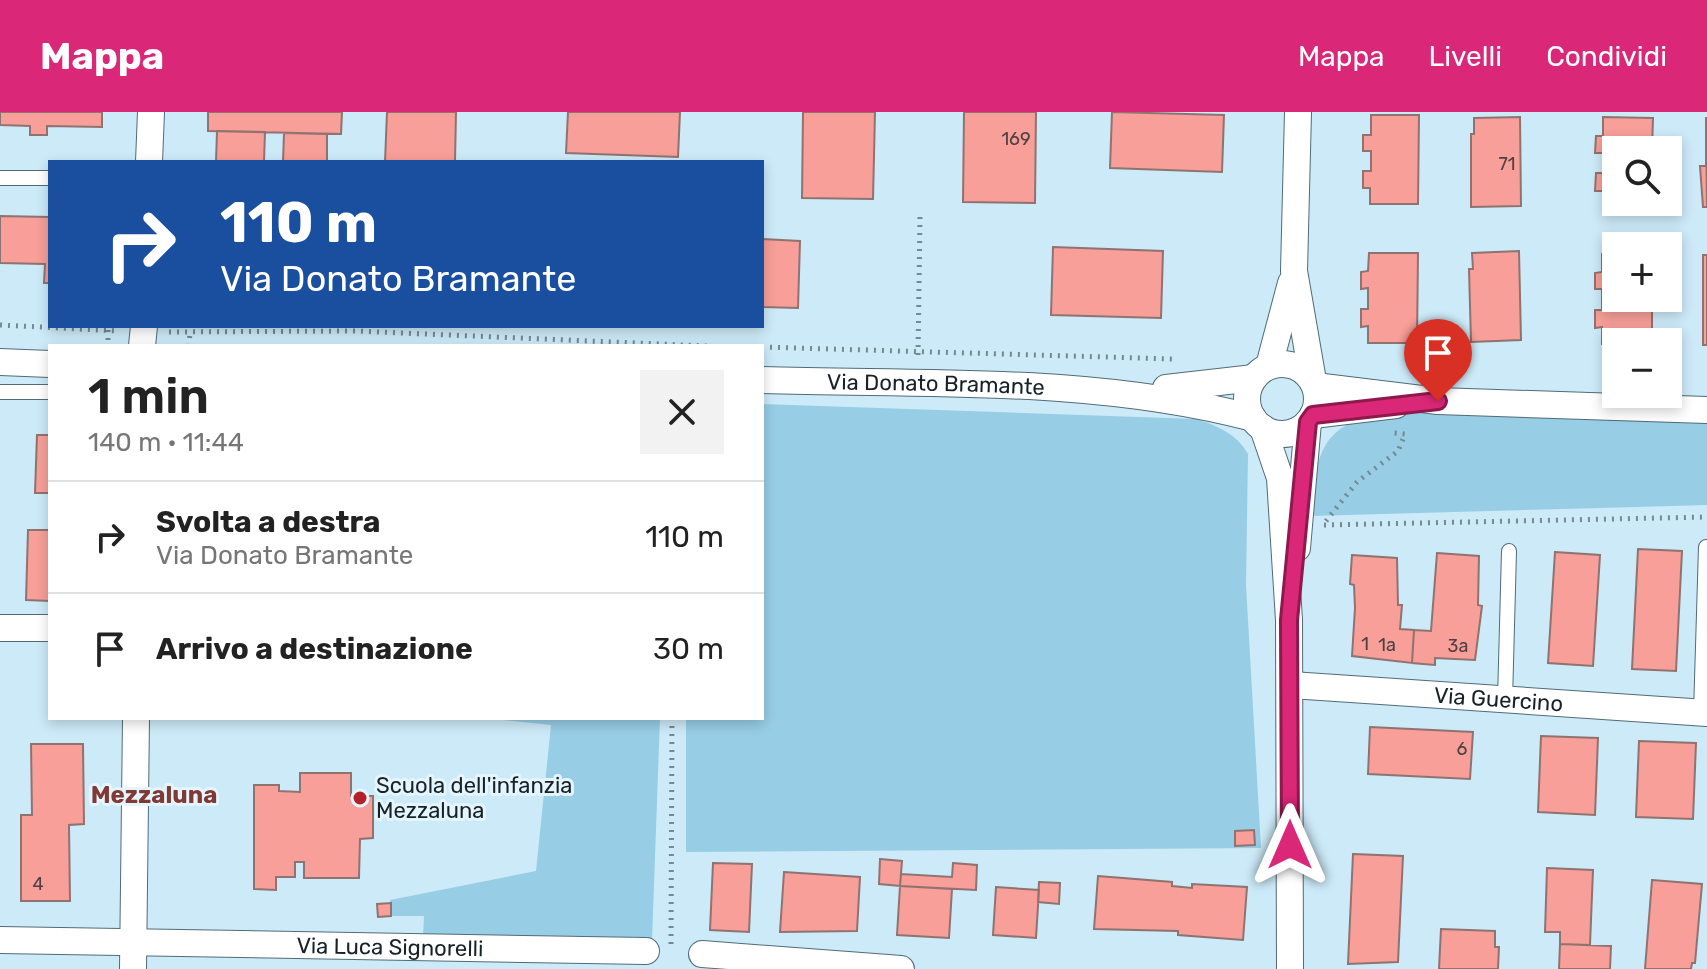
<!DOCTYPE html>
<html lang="it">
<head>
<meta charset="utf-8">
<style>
	body { margin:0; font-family:Rubik,sans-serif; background:#f2f2f2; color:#222; height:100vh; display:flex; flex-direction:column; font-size:30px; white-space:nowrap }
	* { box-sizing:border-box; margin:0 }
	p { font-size:26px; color:#767676 }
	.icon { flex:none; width:44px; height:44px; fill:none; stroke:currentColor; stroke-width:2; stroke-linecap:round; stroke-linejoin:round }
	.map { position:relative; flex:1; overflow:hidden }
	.details { position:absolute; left:48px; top:232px; width:716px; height:376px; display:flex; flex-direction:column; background:#fff; border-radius:0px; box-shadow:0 4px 12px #0003 }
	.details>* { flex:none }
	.guide { position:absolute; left:48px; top:48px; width:716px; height:168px; border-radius:0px; box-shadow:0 4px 12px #0003; background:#1a4fa0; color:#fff; overflow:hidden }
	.buttons { position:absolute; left:1602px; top:24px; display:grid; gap:16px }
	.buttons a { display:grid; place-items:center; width:80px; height:80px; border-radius:0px; background:#fff; box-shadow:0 4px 12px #0003; font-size:40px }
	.pin { position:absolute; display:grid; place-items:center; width:68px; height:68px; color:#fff; margin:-82px -34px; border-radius:50% 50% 50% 0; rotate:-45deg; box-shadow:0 0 8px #0007 }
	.pin .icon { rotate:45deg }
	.me { position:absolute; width:88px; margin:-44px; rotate:0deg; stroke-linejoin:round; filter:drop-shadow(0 0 6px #0008) }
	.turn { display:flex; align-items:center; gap:28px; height:168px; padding:0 40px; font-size:36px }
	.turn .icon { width:104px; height:104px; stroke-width:2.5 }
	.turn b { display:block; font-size:56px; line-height:68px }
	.round { display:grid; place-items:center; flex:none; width:84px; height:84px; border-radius:0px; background:#f2f2f2 }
	.head { display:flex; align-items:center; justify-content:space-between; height:136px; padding:0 40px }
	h1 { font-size:48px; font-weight:600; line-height:60px }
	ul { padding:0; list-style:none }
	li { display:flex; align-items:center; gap:24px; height:112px; padding:0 40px; border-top:2px solid #e0e0e0 }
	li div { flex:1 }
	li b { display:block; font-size:30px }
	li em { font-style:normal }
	header { display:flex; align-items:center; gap:48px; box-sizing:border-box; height:112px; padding:0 40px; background:#db2777; color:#fff }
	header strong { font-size:38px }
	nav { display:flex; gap:44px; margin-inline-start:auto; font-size:28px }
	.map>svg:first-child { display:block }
</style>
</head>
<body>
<header>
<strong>Mappa</strong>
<nav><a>Mappa</a><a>Livelli</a><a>Condividi</a></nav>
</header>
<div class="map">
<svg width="1707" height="857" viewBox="0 0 1707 857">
	<rect width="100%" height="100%" fill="#cdeaf8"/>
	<!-- green -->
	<path fill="#97cde5" d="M 762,292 L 1196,307 C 1218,314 1237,322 1248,342 L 1246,473 L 1261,736 L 686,740 L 686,606 L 762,606 Z
		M 1387,299 L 1707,311 L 1707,393 L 1311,404 C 1317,341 1318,314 1387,299 Z
		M 485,606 L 660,606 L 652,828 L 423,825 L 424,804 L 391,804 L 390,788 L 536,759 L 551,613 Z"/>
	<!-- building -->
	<path fill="#f79f98" stroke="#8f7370" stroke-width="2" d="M 0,0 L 102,0 L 102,15 L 47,14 L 47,23 L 30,23 L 30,14 L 0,13 Z
		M 208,0 L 342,0 L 341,22 L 208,19 Z
		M 387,0 L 456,0 L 455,50 L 385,50 Z
		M 568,0 L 680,0 L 678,45 L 566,41 Z
		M 803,0 L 875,0 L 873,87 L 802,86 Z
		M 964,0 L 1036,0 L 1035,91 L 963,90 Z
		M 1112,0 L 1224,3 L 1222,60 L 1110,56 Z
		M 1371,3 L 1419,3 L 1418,92 L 1370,92 L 1370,76 L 1363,76 L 1363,59 L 1371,59 L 1371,39 L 1363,39 L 1363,23 L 1371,23 Z
		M 1520,5 L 1521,94 L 1471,95 L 1471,22 L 1474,22 L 1474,6 Z
		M 1603,5 L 1653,6 L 1652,38 L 1616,38 L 1616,90 L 1652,90 L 1652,96 L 1603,95 L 1603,79 L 1595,79 L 1596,61 L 1603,61 L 1603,41 L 1595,41 L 1596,24 L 1603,24 Z
		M 1706,5 L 1707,95 L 1703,95 L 1700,54 L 1706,54 Z
		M 217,19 L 265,20 L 264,50 L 216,50 Z
		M 284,21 L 327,22 L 327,50 L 283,50 Z
		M 0,104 L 50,105 L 50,171 L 44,171 L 45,152 L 0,151 Z
		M 762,127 L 800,129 L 798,196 L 762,195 Z
		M 1053,135 L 1163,139 L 1161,206 L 1051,203 Z
		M 1519,139 L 1521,228 L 1471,230 L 1469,157 L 1473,157 L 1472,141 Z
		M 1369,141 L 1418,141 L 1417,231 L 1368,231 L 1368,214 L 1361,215 L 1361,197 L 1368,197 L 1368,176 L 1361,177 L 1361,160 L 1368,159 Z
		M 1602,142 L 1616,142 L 1616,186 L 1652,186 L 1652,230 L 1602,232 L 1602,215 L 1595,216 L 1595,198 L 1602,198 L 1602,177 L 1595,177 L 1595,161 L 1602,160 Z
		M 1703,143 L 1707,143 L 1707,233 L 1703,233 Z
		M 37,323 L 50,323 L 50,381 L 35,381 Z
		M 28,418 L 50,418 L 50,489 L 26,488 Z
		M 1638,437 L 1682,439 L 1676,559 L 1632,557 Z
		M 1555,440 L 1600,443 L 1593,554 L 1548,551 Z
		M 1437,441 L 1479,444 L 1478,493 L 1482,494 L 1475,548 L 1435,546 L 1435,553 L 1412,551 L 1414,518 L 1431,519 Z
		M 1352,443 L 1397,446 L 1398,493 L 1402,493 L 1400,517 L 1414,518 L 1412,551 L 1352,544 L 1355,496 L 1354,473 L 1350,472 Z
		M 1370,615 L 1473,620 L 1470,667 L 1368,662 Z
		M 1541,624 L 1598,626 L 1595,703 L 1538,700 Z
		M 1639,629 L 1696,631 L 1693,707 L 1636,705 Z
		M 31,632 L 83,632 L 84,712 L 69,713 L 70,789 L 21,789 L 21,703 L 32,703 Z
		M 300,661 L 351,661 L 351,684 L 373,684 L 373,726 L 360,727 L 359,766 L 304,766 L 304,750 L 295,750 L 295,765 L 276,765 L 276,778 L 254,777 L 254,673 L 279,673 L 279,679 L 300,680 Z
		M 1254,718 L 1255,733 L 1235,734 L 1235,719 Z
		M 1353,742 L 1403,744 L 1398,850 L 1348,852 Z
		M 880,747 L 902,749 L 900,774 L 879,772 Z
		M 713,751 L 752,752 L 749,820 L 710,818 Z
		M 953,751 L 977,753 L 976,778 L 900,774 L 901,762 L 952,765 Z
		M 1547,756 L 1593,758 L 1590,833 L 1560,832 L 1560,820 L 1545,820 Z
		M 784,760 L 860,765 L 857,819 L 780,820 Z
		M 1098,764 L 1172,770 L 1172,774 L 1192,776 L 1192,772 L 1247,775 L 1243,828 L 1178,823 L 1178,819 L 1094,817 Z
		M 1652,768 L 1702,772 L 1695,851 L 1692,851 L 1691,857 L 1645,857 Z
		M 1039,770 L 1060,771 L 1059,792 L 1038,790 Z
		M 900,774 L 952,777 L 949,826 L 897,823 Z
		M 996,775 L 1039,778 L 1036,826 L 993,823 Z
		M 391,791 L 391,804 L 378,805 L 377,792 Z
		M 1441,817 L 1495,819 L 1495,835 L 1499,835 L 1498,857 L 1439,857 Z
		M 1560,832 L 1611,834 L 1610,857 L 1559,857 Z"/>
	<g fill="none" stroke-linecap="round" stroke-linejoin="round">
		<!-- service casing -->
		<g stroke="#516b77" stroke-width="16">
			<path id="service" d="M 0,66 L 50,66
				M 0,280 L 50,280
				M 1505,588 L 1509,439
				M 1701,601 L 1706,435"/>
		</g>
		<!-- minor casing -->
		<g stroke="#516b77" stroke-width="28">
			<g id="minor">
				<path d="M 1298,0 L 1294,159 L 1313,269"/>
				<path d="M 149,50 L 151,0"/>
				<path d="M 142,234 L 144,214"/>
				<path d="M 0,250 L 50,252"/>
				<circle cx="1282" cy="287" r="35"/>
				<path d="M 1269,254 L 1291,171"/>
				<path id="s1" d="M 762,268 C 925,273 1095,264 1253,306"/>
				<path d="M 1315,274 L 1438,289 L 1707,298"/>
				<path d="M 1166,276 L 1254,266"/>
				<path d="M 1313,303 L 1396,293"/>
				<path d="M 1263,316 L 1280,366 L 1289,508 L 1290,857"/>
				<path d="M 1297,436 L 1308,310"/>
				<path d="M 0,516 L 50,516"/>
				<path id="s2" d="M 1291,573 L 1707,601"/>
				<path id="s3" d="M 0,828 L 646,839"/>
				<path d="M 702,842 L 901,857"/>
				<path d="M 133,857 L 136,606"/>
			</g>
		</g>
		<!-- path -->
		<path stroke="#758992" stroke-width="5" stroke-dasharray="2 6" stroke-linecap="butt" d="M 0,213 L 119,219
			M 108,218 L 108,234
			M 169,220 L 355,219 L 707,234
			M 189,234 L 190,220
			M 762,235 L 1173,247
			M 918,243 L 920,105
			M 1326,409 L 1357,370 L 1398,339 L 1405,322 L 1394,321
			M 1324,413 L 1707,405
			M 671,832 L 672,606"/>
		<!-- service -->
		<use href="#service" stroke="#fff" stroke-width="14"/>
		<!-- minor -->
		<use href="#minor" stroke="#fff" stroke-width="26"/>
	</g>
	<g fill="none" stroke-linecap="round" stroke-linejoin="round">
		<!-- route casing -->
		<g stroke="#8e194d" stroke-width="20">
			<path id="route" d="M 1290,733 L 1289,508 L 1308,310 L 1313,303 L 1438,289"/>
		</g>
		<!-- route -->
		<use href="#route" stroke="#db2777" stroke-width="14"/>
	</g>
	<!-- markers -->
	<circle fill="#b32228" stroke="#e4f5fd" stroke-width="3" cx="360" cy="686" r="8"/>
	<g text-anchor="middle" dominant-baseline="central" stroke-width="6" stroke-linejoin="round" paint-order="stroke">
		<!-- number labels -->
		<g font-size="18" fill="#4f4143">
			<text x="1016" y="27">169</text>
			<text x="1507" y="52">71</text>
			<text x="1365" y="532">1</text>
			<text x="1387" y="533">1a</text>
			<text x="1458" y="534">3a</text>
			<text x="1462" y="637">6</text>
			<text x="38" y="772">4</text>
		</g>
		<!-- street labels -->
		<g font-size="22" fill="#172227" stroke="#e4f5fd">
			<text stroke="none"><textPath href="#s1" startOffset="174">Via Donato Bramante</textPath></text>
			<text stroke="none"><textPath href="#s2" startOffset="208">Via Guercino</textPath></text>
			<text stroke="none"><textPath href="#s3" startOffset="390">Via Luca Signorelli</textPath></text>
		</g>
		<!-- poi labels -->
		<g font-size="22" fill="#172227" stroke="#e4f5fd" text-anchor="start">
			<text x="376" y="673">Scuola dell'infanzia<tspan x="376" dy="25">Mezzaluna</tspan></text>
		</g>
		<!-- neighbourhood labels -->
		<g font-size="24" font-weight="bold" fill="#803935" stroke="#e4f5fd">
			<text x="154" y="683">Mezzaluna</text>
		</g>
	</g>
</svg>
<div class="buttons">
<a><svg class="icon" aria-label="search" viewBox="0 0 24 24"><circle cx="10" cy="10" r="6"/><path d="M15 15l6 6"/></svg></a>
<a>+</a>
<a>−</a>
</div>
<div class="pin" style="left:1438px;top:289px;background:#d93025"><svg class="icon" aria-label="arrive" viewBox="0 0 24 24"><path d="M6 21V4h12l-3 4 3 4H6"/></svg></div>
<svg class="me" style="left:1290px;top:733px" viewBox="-20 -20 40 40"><path d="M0-17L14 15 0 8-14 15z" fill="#db2777" stroke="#fff" stroke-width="4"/></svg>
<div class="guide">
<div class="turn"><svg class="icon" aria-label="right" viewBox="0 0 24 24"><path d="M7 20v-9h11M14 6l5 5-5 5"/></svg><div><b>110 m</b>Via Donato Bramante</div></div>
</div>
<section class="details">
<div class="head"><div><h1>1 min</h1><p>140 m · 11:44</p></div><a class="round"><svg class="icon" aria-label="close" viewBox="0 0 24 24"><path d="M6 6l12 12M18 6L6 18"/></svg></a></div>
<ul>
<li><svg class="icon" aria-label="right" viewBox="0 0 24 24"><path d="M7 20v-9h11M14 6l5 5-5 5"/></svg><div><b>Svolta a destra</b><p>Via Donato Bramante</p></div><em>110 m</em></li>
<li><svg class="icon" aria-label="arrive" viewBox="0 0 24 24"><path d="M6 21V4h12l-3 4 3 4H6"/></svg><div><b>Arrivo a destinazione</b></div><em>30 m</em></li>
</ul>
</section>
</div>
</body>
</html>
